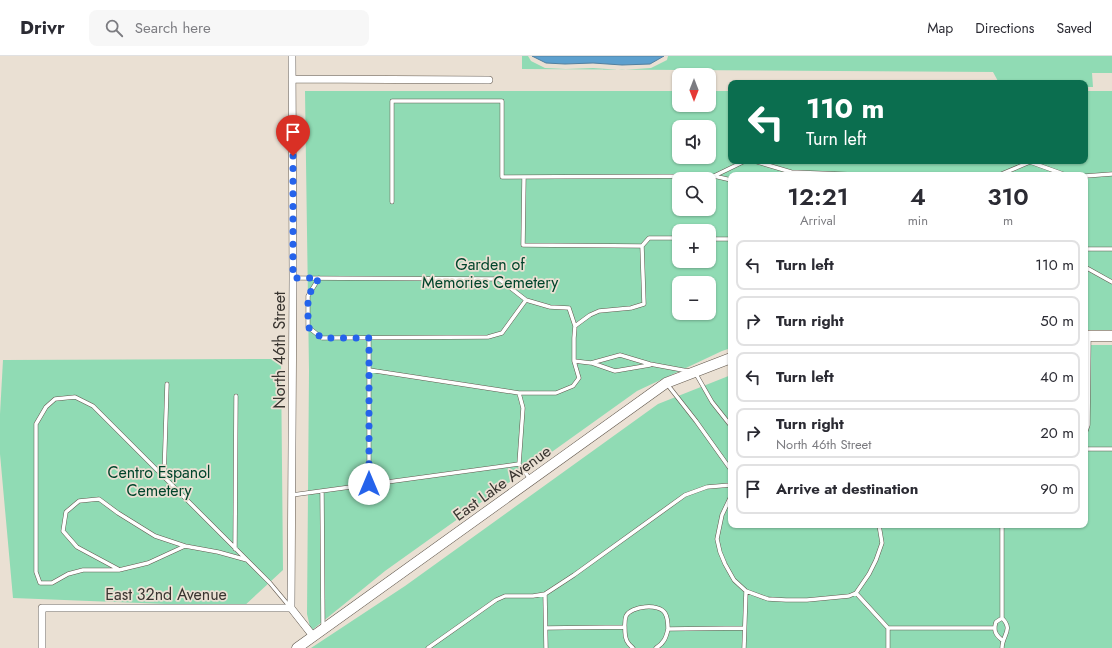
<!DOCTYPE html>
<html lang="en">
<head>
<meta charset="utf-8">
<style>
	body { margin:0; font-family:Jost,sans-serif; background:#f7f7f7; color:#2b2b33; height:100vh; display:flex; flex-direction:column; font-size:15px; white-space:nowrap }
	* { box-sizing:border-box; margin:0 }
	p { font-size:13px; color:#7c7c81 }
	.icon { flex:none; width:22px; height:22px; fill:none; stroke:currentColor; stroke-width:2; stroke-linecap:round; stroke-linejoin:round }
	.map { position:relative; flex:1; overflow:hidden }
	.side { position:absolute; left:728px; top:116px; width:360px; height:356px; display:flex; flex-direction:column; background:#fff; border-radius:8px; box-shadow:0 1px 3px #0004 }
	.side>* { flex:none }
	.guide { position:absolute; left:728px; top:24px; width:360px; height:84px; border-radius:8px; box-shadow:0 1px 3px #0004; background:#0b6e4f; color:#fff; overflow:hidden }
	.needle { width:26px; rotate:180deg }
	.fabs { position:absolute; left:672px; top:12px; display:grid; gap:8px }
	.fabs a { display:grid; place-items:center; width:44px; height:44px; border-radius:8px; background:#fff; box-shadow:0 1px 3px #0004; font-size:20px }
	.pin { position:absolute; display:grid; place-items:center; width:34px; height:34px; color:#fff; margin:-41px -17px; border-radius:50% 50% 50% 0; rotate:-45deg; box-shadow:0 0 4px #0007 }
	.pin .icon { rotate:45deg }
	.me { position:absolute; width:44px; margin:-22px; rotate:0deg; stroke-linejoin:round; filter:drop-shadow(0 0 3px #0008) }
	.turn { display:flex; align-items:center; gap:14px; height:84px; padding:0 12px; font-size:18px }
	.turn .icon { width:52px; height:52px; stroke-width:2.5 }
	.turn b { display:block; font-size:28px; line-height:34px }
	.eta { display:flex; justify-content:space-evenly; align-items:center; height:68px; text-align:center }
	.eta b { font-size:24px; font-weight:600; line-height:28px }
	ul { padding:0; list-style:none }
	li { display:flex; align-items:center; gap:12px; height:50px; margin:0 8px 6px; padding:0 4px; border:2px solid #e1e1e2; border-radius:8px }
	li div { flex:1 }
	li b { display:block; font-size:15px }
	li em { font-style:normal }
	header { display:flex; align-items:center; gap:24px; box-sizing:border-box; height:56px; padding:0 20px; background:#fff; border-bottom:1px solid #e1e1e2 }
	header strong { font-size:19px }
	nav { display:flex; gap:22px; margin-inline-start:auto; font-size:14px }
	.search { width:280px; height:36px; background:#f7f7f7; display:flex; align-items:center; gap:10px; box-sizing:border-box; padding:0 14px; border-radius:8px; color:#7c7c81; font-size:15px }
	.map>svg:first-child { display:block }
</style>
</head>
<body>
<header>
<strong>Drivr</strong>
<div class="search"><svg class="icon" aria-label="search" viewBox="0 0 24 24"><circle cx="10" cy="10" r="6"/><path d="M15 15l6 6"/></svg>Search here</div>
<nav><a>Map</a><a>Directions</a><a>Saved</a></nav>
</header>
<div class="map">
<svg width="1112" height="592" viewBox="0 0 1112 592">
	<rect width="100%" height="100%" fill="#eae0d3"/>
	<!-- green -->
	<path fill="#90dbb4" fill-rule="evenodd" d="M 522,0 L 528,0 L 531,5 L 545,12 L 566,13 L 593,12 L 622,14 L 651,12 L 667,4 L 668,0 L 1112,0 L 1112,17 L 1092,17 L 1093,31 L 1085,31 L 1085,27 L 999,27 L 993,16 L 522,13 Z
		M 305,35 L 679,35 L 679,49 L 709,49 L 709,35 L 731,35 L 731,105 L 1085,105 L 1085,35 L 1112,35 L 1112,274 L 1085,274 L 1085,119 L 731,119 L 731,292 L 722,295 L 637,335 L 385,515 L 311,575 L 307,558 L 309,315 ZM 679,71 L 709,71 L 709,101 L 679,101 ZM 679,123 L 709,123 L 709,153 L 679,153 ZM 679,175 L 709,175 L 709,205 L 679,205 ZM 679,227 L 709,227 L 709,257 L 679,257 Z
		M 1085,289 L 1112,289 L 1112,592 L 311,592 L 405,530 L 658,348 L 731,319 L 731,469 L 1085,469 Z
		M 281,303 L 283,514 L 243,551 L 13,542 L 0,398 L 0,358 L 3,304 Z"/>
	<!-- water -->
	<path fill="#5da0ce" stroke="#52809f" d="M 532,0 L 664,0 L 650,8 L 622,9 L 593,7 L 565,8 L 546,7 Z"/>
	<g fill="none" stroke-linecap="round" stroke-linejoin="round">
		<!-- lane casing -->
		<g stroke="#61584e" stroke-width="4.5">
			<path id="lane" d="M 754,105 L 791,116
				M 780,119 L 791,116 L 866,119
				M 999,119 L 1030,106 L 1066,119
				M 714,120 L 745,105
				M 1085,120 L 1112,118
				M 524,121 L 523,189 L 642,190 L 649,182 L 679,182
				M 392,146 L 392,45 L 502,45 L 502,121 L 714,120 L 731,124
				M 709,183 L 731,183
				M 1085,193 L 1112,193
				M 1085,211 L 1112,226
				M 293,222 L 499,223 L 526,244 L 550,251 L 569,252 L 575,270 L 574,282 L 574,305 L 591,307 L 620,299 L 650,308 L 688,315
				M 319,222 L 308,240 L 308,271 L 322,282 L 488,281 L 502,277 L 526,244
				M 575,270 L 590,259 L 599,255 L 631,252 L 644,248 L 642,190
				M 592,307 L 615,315 L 650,309
				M 369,314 L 519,337 L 523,352 L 519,408
				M 696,318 L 712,346 L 731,370
				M 667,328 L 696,365 L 731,414
				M 519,337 L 556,337 L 573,330 L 579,322 L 574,305
				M 1085,378 L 1088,369 L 1089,281
				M 1085,393 L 1112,393
				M 164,421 L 167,328
				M 369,428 L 369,282
				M 322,435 L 323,572
				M 292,439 L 519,408 L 530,423
				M 731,440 L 722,459 L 717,483 L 720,496 L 725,508 L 734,524 L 746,535 L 768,543 L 786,544 L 807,544 L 849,540 L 856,537 L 869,518 L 876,504 L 882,487 L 879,469
				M 1002,469 L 1002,562 C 1014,574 1002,579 1002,592
				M 235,493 L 236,340
				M 247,504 L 218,496 L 185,490 L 148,507 L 119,514 L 83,514 L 68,518 L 52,527 L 40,527 L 36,516 L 36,368 L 46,351 L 55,343 L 75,341 L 93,350 L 270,527 L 290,551
				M 118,513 L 77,491 L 63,475 L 66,456 L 79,445 L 99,443 L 118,457 L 155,480 L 185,490
				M 856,537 L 888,572 L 995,572
				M 545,538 L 546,592
				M 1002,562 L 996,566 C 993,575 996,579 1002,584
				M 546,572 L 625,571
				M 888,572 L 888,592
				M 428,592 L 496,544 L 505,540 L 533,540 L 545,538 L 574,519 L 685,439 L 707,431 L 731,429
				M 633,592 C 627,587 625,583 625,576 C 625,571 624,565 626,560 C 631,550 659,547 665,557 C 668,562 668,567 668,573 L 744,572
				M 656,592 C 664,587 666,582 668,573
				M 744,592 L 746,535"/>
		</g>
		<!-- street casing -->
		<g stroke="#61584e" stroke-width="8">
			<path id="street" d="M 292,0 L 293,222 L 291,552 L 313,580
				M 292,23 L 489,24
				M 42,592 L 42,552 L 291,552"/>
		</g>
		<!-- secondary casing -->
		<g stroke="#61584e" stroke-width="11">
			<path id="secondary" d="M 1085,280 L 1112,280
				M 297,592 L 666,327 L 731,302"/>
		</g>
		<!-- lane -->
		<use href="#lane" stroke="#fff" stroke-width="3.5"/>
		<!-- street -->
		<use href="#street" stroke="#fff" stroke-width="7"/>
		<!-- secondary -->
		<use href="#secondary" stroke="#fff" stroke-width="10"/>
	</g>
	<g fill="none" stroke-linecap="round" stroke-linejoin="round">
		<!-- route -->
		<path stroke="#2563eb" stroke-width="7" stroke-dasharray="0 12.6" d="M 293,100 L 293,222 L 319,222 L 308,240 L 308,271 L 322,282 L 369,282 L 369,428"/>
	</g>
	<g text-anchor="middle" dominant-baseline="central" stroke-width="3.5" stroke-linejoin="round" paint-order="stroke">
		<!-- park labels -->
		<g font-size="16" fill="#00442b" stroke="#eae0d3">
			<text x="490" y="208">Garden of<tspan x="490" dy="18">Memories Cemetery</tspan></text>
			<text x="159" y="416">Centro Espanol<tspan x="159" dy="18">Cemetery</tspan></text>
		</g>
		<!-- street labels -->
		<g font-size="16" fill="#393530" stroke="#eae0d3">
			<text transform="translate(279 294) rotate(-90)">North 46th Street</text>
			<text transform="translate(502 427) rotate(-36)">East Lake Avenue</text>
			<text x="166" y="538">East 32nd Avenue</text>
		</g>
	</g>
</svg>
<div class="fabs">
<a><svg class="needle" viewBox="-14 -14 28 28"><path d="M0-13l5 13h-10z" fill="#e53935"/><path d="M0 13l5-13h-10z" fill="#7c7c81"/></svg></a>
<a><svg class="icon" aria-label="sound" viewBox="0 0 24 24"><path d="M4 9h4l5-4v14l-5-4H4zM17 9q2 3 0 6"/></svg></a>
<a><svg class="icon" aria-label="search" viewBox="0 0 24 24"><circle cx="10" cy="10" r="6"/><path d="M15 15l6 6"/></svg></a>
<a>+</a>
<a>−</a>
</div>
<div class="pin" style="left:293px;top:100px;background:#d93025"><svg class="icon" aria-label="arrive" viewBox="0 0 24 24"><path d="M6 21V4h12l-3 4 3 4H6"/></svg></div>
<svg class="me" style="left:369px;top:428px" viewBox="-20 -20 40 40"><circle r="19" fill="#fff"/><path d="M0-13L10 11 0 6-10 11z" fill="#2563eb"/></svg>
<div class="guide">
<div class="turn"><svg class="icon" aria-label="left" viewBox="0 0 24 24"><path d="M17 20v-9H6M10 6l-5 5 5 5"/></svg><div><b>110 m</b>Turn left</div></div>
</div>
<section class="side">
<div class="eta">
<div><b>12:21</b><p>Arrival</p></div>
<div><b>4</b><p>min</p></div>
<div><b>310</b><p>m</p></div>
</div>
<ul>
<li><svg class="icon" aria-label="left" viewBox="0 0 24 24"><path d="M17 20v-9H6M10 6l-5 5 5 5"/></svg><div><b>Turn left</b></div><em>110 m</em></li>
<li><svg class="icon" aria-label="right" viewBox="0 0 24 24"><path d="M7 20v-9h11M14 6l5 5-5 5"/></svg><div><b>Turn right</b></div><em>50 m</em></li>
<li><svg class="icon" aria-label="left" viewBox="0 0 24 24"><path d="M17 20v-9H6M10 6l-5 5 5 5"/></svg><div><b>Turn left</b></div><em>40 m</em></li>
<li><svg class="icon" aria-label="right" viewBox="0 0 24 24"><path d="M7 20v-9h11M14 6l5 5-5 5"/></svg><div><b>Turn right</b><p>North 46th Street</p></div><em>20 m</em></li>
<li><svg class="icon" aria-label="arrive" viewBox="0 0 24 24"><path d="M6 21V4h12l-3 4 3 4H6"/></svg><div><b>Arrive at destination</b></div><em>90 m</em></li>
</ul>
</section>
</div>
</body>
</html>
